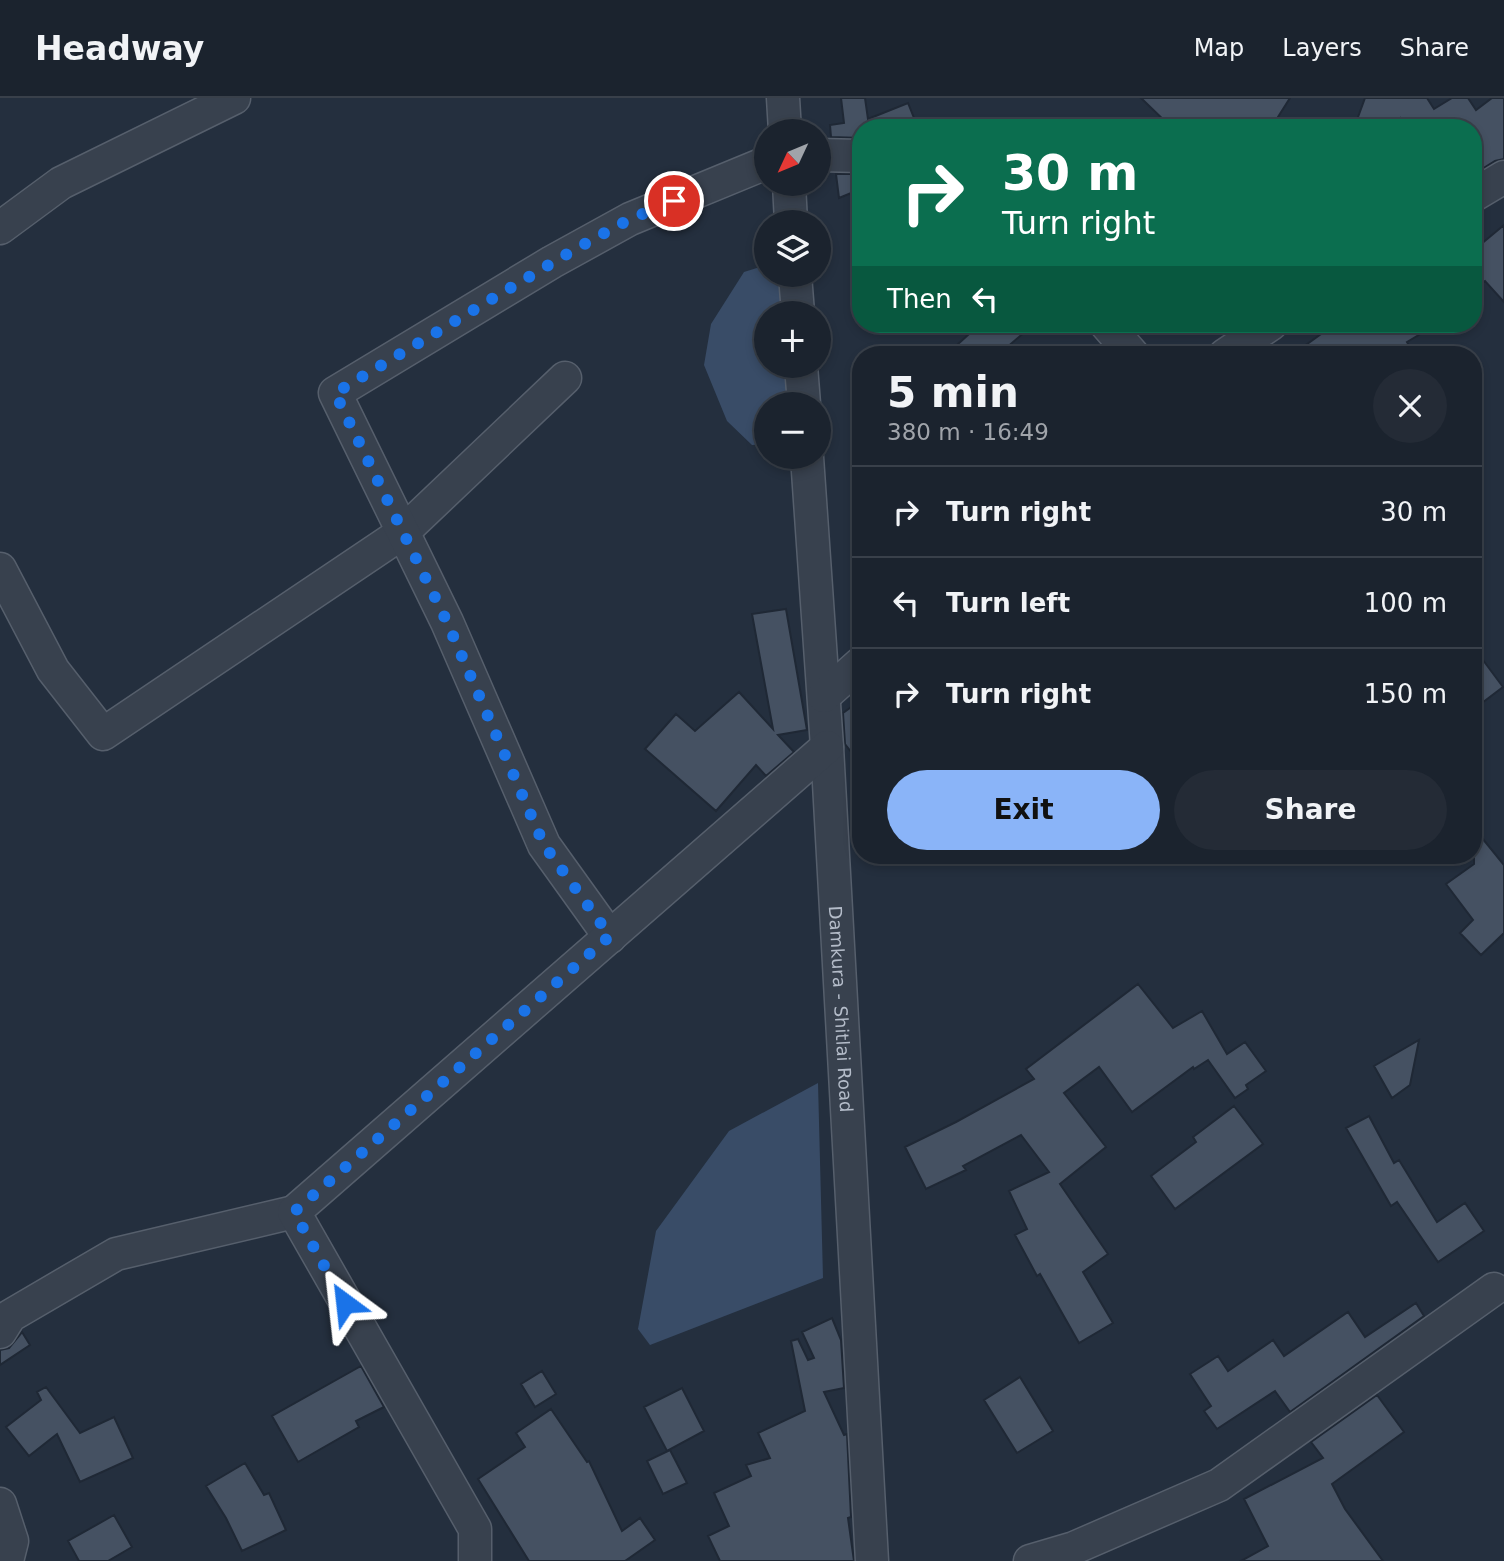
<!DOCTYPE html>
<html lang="en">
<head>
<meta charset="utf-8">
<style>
	body { margin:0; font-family:"DejaVu Sans",sans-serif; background:#242b36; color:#f1f3f6; height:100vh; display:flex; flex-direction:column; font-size:26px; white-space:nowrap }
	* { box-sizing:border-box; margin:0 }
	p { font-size:23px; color:#a0a4aa }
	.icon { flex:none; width:38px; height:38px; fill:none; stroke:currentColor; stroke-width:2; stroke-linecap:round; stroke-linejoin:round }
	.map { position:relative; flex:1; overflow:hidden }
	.details { position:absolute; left:852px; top:248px; width:630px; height:518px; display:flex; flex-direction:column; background:#1b232e; border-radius:28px; box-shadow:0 4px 10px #0003,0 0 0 2px #39404a }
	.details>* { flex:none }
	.top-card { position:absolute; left:852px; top:21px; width:630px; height:214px; border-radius:28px; box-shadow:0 4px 10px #0003,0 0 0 2px #39404a; background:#0b6e4f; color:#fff; overflow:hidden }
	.needle { width:46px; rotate:226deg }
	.tools { position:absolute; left:754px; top:21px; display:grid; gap:14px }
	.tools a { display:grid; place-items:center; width:77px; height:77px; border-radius:50%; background:#1b232e; box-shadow:0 4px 10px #0003,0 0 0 2px #39404a; font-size:35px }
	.pin { position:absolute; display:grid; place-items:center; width:60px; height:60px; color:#fff; margin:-30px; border:4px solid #fff; border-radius:50%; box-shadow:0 2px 7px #0007 }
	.me { position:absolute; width:77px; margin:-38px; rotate:330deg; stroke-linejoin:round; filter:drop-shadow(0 0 5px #0008) }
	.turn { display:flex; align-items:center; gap:24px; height:147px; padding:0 35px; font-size:32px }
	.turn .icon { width:91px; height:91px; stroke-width:2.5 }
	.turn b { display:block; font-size:49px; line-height:60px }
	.then { display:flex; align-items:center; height:66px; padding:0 35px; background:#0003; gap:14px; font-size:26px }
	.round { display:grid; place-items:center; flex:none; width:74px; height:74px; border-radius:37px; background:#242b36 }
	.summary { display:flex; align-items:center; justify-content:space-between; height:119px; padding:0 35px }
	h1 { font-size:42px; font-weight:700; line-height:52px }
	.primary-button { display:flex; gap:14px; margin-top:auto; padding:14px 35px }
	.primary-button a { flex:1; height:80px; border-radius:42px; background:#8ab4f8; color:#111; font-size:28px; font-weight:700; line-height:80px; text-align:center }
	.primary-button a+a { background:#242b36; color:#f1f3f6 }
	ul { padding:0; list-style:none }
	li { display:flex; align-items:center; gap:21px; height:91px; padding:0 35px; border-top:2px solid #39404a }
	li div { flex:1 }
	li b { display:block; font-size:26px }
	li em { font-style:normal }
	header { display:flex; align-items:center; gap:42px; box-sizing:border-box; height:98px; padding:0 35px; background:#1b232e; border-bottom:2px solid #39404a }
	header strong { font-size:33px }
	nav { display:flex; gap:38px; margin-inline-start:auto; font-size:24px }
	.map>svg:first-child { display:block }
</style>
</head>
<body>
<header>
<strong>Headway</strong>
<nav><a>Map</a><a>Layers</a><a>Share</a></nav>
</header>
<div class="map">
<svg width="1504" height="1463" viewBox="0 0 1504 1463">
	<rect width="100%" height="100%" fill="#242f3e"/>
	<!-- water -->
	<path fill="#394c67" d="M 766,167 L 766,177 L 785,177 L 787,215 L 766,215 L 766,268 L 791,268 L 793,306 L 766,306 L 766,346 L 752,347 L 727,323 L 704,267 L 711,226 L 744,174 Z
		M 818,985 L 823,1180 L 650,1247 L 638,1231 L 656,1133 L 729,1033 Z"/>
	<!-- building -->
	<path fill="#455162" stroke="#1f2835" stroke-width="2" d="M 841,0 L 865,0 L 868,21 L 908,5 L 918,30 L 861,30 L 861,40 L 831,39 L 830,27 L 844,25 Z
		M 1141,0 L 1290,0 L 1271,30 L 1172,30 Z
		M 1365,0 L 1427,0 L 1434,11 L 1452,0 L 1468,0 L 1476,12 L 1492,0 L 1504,0 L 1504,61 L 1495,63 L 1474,76 L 1474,30 L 1405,30 L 1400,20 L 1387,30 L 1354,30 Z
		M 836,76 L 861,76 L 861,91 L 839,100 Z
		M 1504,127 L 1504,204 L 1485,183 L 1474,190 L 1474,152 Z
		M 980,226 L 1034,226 L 998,257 L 946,257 Z
		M 1335,226 L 1437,226 L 1407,244 L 1415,257 L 1292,257 Z
		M 786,511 L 807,632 L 778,637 L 794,654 L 766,678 L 756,667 L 716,713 L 645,651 L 676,616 L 695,633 L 739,594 L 773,631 L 752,516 Z
		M 1474,550 L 1503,589 L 1474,611 Z
		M 861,602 L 861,667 L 845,646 L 843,615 Z
		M 1474,730 L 1504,767 L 1504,835 L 1481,857 L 1460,835 L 1473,822 L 1446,786 L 1474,766 Z
		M 1138,886 L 1173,930 L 1202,913 L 1227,956 L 1245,944 L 1266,973 L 1246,987 L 1248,991 L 1235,1000 L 1208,962 L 1194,971 L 1193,969 L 1132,1014 L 1099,969 L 1064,995 L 1106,1049 L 1060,1086 L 1108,1156 L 1083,1174 L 1113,1225 L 1079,1245 L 1040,1176 L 1037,1178 L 1015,1137 L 1027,1131 L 1009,1093 L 1049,1074 L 1021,1037 L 963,1068 L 966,1072 L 926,1091 L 905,1049 L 956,1024 L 1034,981 L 1026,971 Z
		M 1419,942 L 1410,987 L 1392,1000 L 1374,968 Z
		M 1234,1008 L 1263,1046 L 1175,1111 L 1151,1078 L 1196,1044 L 1193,1039 Z
		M 1369,1018 L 1394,1065 L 1399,1062 L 1437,1124 L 1465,1105 L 1484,1133 L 1438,1164 L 1397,1104 L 1391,1108 L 1346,1030 Z
		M 1416,1205 L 1424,1218 L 1290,1314 L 1275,1293 L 1217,1331 L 1204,1313 L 1211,1308 L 1190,1276 L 1218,1258 L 1228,1273 L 1273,1242 L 1284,1258 L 1348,1214 L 1365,1239 Z
		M 832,1220 L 841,1242 L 844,1290 L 824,1294 L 844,1337 L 847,1336 L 851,1419 L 848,1420 L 854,1463 L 720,1463 L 708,1438 L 729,1428 L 714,1395 L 751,1378 L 746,1367 L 770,1360 L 758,1335 L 805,1313 L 791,1243 L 798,1241 L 808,1262 L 814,1260 L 802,1234 Z
		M 22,1234 L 30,1247 L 0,1267 L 0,1252 L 9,1250 Z
		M 361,1268 L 384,1309 L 356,1323 L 359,1329 L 298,1364 L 272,1318 Z
		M 542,1273 L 556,1296 L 535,1309 L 521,1286 Z
		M 1020,1279 L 1053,1333 L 1017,1355 L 984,1302 Z
		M 46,1289 L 80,1335 L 114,1319 L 133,1360 L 80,1384 L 57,1336 L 29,1358 L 6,1329 L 41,1302 L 37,1294 Z
		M 682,1290 L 704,1333 L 667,1353 L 644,1309 Z
		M 1377,1297 L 1404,1334 L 1332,1386 L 1345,1411 L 1383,1463 L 1241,1463 L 1268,1448 L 1244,1401 L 1323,1360 L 1311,1344 Z
		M 551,1311 L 587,1364 L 589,1363 L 622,1433 L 640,1420 L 655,1442 L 625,1463 L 529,1463 L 478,1381 L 525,1349 L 516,1335 Z
		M 670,1352 L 687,1385 L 663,1396 L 647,1363 Z
		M 245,1365 L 264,1397 L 269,1395 L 286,1432 L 242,1453 L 226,1420 L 206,1388 Z
		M 114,1417 L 132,1449 L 108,1463 L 79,1463 L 68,1443 Z"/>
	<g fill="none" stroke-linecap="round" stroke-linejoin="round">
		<!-- minor casing -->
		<g stroke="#565f6c" stroke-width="35">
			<g id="minor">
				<path d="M 783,0 L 785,33"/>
				<path d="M 819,57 L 861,58"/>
				<path d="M 789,86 L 791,124"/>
				<path d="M 1474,97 L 1504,79"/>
				<path d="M 0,130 L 61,85 L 234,0"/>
				<path d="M 795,177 L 798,215"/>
				<path d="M 1106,226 L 1133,257"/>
				<path d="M 1225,257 L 1271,226"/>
				<path d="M 801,268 L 804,306"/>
				<path id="s1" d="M 807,359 L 827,649 L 872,1463"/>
				<path d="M 0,471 L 53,572 L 103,636 L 402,435 L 565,280"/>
				<path d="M 824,598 L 861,565"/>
				<path d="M 610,839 L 544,747 L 447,524 L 335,295 L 552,164 L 630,121 L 766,65"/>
				<path d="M 0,1234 L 10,1218 L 116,1156 L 294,1114"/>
				<path d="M 0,1406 L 12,1443 L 7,1463"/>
				<path d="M 475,1463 L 475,1431 L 294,1114 L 827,649"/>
				<path d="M 1030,1463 L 1074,1450 L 1219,1387 L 1494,1191"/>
			</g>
		</g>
		<!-- minor -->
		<use href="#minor" stroke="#38414e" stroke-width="32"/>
	</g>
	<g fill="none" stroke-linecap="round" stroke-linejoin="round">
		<!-- route -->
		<path stroke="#1a73e8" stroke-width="12" stroke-dasharray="0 21.6" d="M 345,1205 L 294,1114 L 610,838 L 544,747 L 447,524 L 335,295 L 572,153 L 630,121 L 674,103"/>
	</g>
	<g text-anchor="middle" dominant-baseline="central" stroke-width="5" stroke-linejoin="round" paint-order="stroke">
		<!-- street labels -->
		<g font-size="18" fill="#b4bcc9" stroke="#1d2633">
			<text stroke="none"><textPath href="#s1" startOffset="553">Damkura - Shitlai Road</textPath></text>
		</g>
	</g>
</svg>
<div class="tools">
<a><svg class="needle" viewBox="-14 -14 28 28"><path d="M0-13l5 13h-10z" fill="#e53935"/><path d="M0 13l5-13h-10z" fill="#a0a4aa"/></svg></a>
<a><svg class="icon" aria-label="layers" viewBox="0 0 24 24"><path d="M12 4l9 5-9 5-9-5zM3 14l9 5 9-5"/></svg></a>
<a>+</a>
<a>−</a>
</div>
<div class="pin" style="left:674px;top:103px;background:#d93025"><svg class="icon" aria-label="arrive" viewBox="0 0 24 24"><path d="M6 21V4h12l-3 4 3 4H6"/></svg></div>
<svg class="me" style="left:345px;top:1205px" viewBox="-20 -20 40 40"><path d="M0-17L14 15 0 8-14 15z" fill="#1a73e8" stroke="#fff" stroke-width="4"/></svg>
<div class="top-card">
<div class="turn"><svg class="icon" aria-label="right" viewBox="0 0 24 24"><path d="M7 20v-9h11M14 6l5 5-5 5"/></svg><div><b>30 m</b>Turn right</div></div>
<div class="then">Then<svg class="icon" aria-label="left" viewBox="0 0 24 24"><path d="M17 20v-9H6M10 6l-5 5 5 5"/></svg></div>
</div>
<section class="details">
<div class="summary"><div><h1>5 min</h1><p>380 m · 16:49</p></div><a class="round"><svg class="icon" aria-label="close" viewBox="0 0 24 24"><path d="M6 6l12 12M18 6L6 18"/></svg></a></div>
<ul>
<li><svg class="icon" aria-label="right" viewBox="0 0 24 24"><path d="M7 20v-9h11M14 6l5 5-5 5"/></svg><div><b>Turn right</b></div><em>30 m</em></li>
<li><svg class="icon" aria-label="left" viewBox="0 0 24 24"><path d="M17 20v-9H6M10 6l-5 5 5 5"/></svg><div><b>Turn left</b></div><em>100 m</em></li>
<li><svg class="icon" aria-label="right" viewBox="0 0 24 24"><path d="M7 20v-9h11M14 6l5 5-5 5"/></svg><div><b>Turn right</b></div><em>150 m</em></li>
</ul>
<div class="primary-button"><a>Exit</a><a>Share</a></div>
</section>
</div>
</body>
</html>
